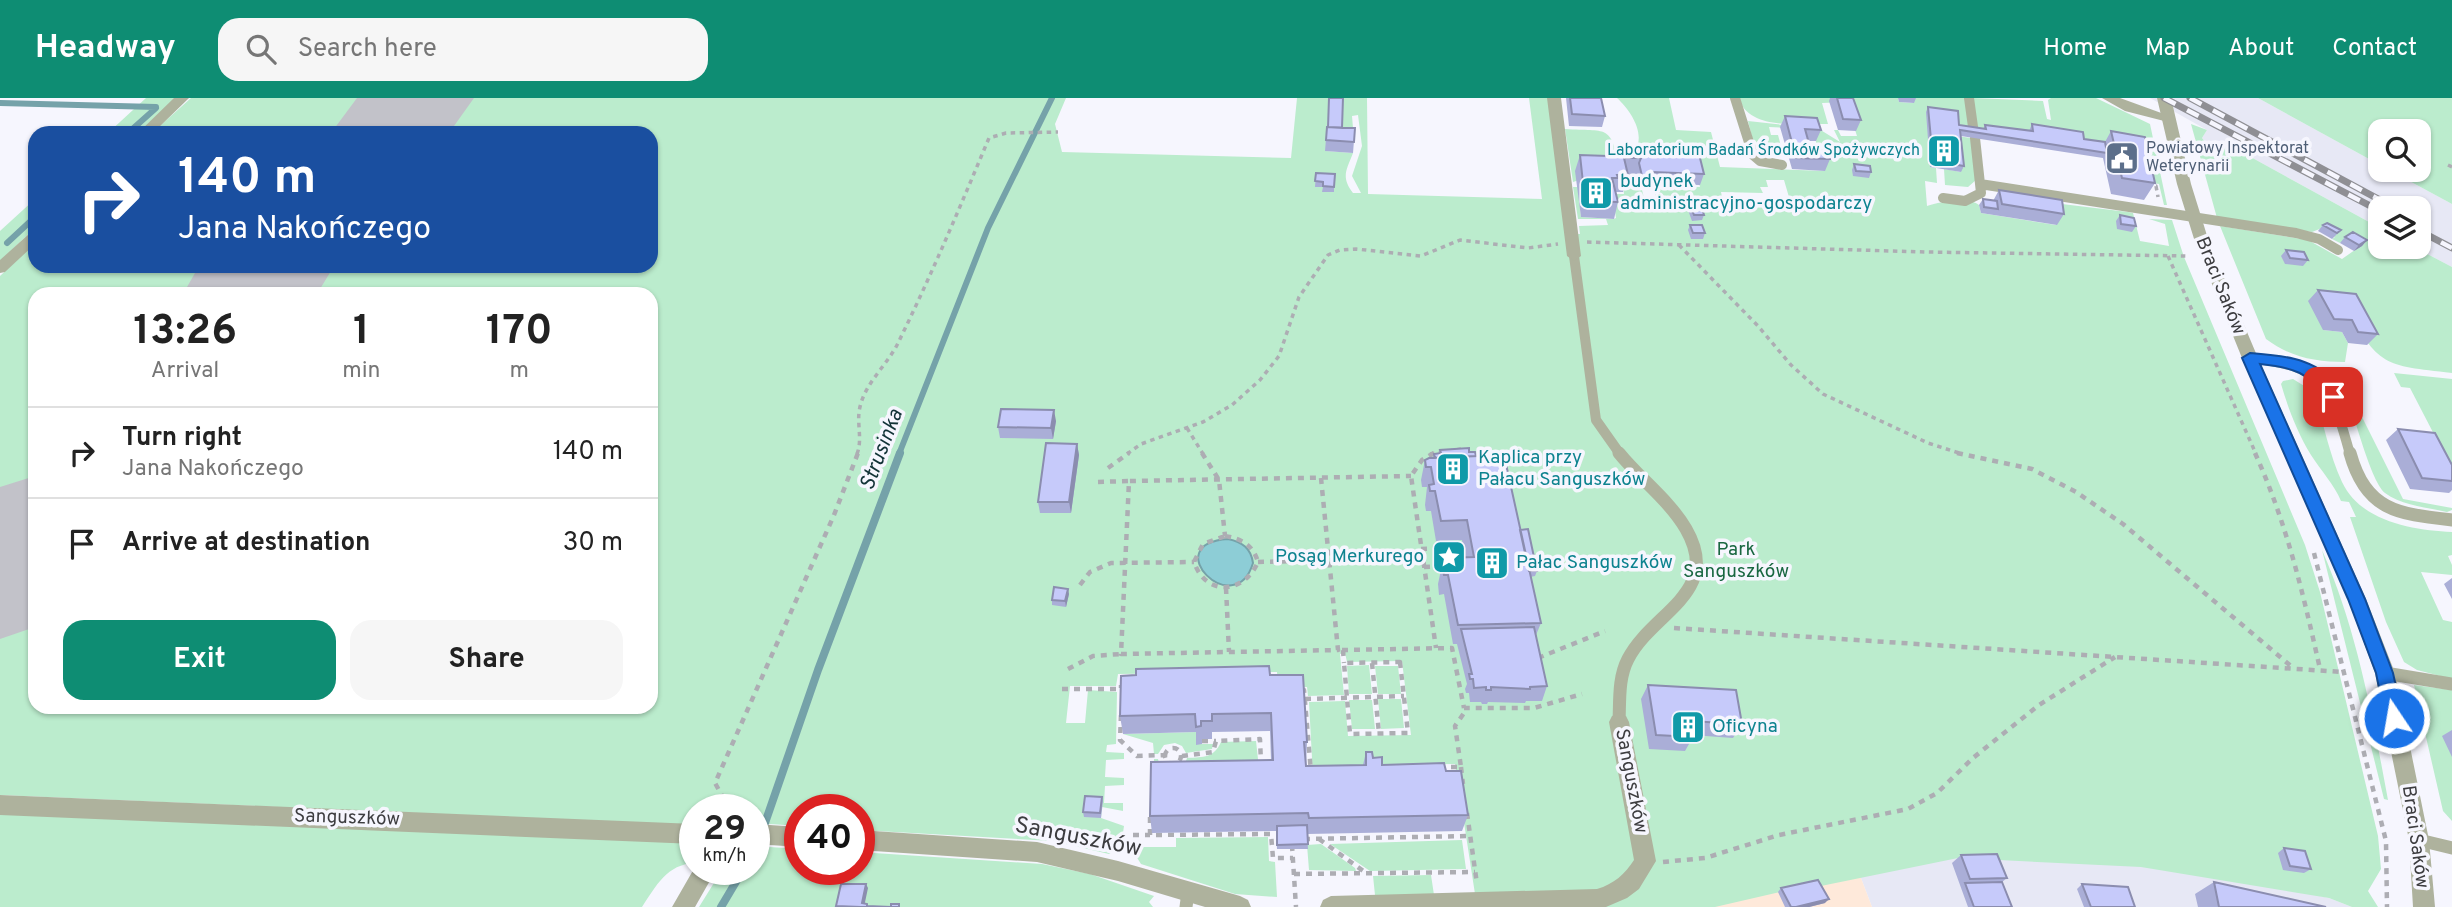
<!DOCTYPE html>
<html lang="en">
<head>
<meta charset="utf-8">
<style>
	body { margin:0; font-family:Overpass,sans-serif; background:#f6f6f6; color:#222; height:100vh; display:flex; flex-direction:column; font-size:26px; white-space:nowrap }
	* { box-sizing:border-box; margin:0 }
	p { font-size:23px; color:#767676 }
	.icon { flex:none; width:38px; height:38px; fill:none; stroke:currentColor; stroke-width:2; stroke-linecap:round; stroke-linejoin:round }
	.map { position:relative; flex:1; overflow:hidden }
	.drawer { position:absolute; left:28px; top:189px; width:630px; height:427px; display:flex; flex-direction:column; background:#fff; border-radius:21px; box-shadow:0 2px 5px #0004 }
	.drawer>* { flex:none }
	.banner { position:absolute; left:28px; top:28px; width:630px; height:147px; border-radius:21px; box-shadow:0 2px 5px #0004; background:#1a4fa0; color:#fff; overflow:hidden }
	.controls { position:absolute; left:2368px; top:21px; display:grid; gap:14px }
	.controls a { display:grid; place-items:center; width:63px; height:63px; border-radius:14px; background:#fff; box-shadow:0 2px 5px #0004; font-size:35px }
	.speed { position:absolute; left:679px; top:696px; display:flex; gap:14px; font-size:35px; font-weight:700; text-align:center }
	.speed>* { display:grid; place-content:center; width:91px; height:91px; border-radius:50%; background:#fff; box-shadow:0 2px 5px #0004; line-height:1 }
	.speed small { font-size:18px; font-weight:400 }
	.speed .limit { border:10px solid #d22; background:#fff; color:#111 }
	.pin { position:absolute; display:grid; place-items:center; width:60px; height:60px; color:#fff; margin:-30px; border-radius:14px; box-shadow:0 4px 10px #0006 }
	.me { position:absolute; width:77px; margin:-38px; rotate:348deg; stroke-linejoin:round; filter:drop-shadow(0 0 5px #0008) }
	.turn { display:flex; align-items:center; gap:24px; height:147px; padding:0 35px; font-size:32px }
	.turn .icon { width:91px; height:91px; stroke-width:2.5 }
	.turn b { display:block; font-size:49px; line-height:60px }
	.eta { display:flex; justify-content:space-evenly; align-items:center; height:119px; text-align:center }
	.eta b { font-size:42px; font-weight:700; line-height:49px }
	.action { display:flex; gap:14px; margin-top:auto; padding:14px 35px }
	.action a { flex:1; height:80px; border-radius:21px; background:#0e8d73; color:#fff; font-size:28px; font-weight:700; line-height:80px; text-align:center }
	.action a+a { background:#f6f6f6; color:#222 }
	ul { padding:0; list-style:none }
	li { display:flex; align-items:center; gap:21px; height:91px; padding:0 35px; border-top:2px solid #e0e0e0 }
	li div { flex:1 }
	li b { display:block; font-size:26px }
	li em { font-style:normal }
	header { display:flex; align-items:center; gap:42px; box-sizing:border-box; height:98px; padding:0 35px; background:#0e8d73; color:#fff }
	header strong { font-size:33px }
	nav { display:flex; gap:38px; margin-inline-start:auto; font-size:24px }
	.search { width:490px; height:63px; background:#f6f6f6; display:flex; align-items:center; gap:18px; box-sizing:border-box; padding:0 24px; border-radius:21px; color:#767676; font-size:26px }
	.map>svg:first-child { display:block }
</style>
</head>
<body>
<header>
<strong>Headway</strong>
<div class="search"><svg class="icon" aria-label="search" viewBox="0 0 24 24"><circle cx="10" cy="10" r="6"/><path d="M15 15l6 6"/></svg>Search here</div>
<nav><a>Home</a><a>Map</a><a>About</a><a>Contact</a></nav>
</header>
<div class="map">
<svg width="2452" height="809" viewBox="0 0 2452 809">
	<rect width="100%" height="100%" fill="#f6f6fe"/>
	<!-- built -->
	<path fill="#e7e8f5" d="M 2150,0 L 2258,0 L 2380,67 L 2380,72 L 2389,72 L 2452,106 L 2452,169 L 2414,149 L 2418,149 L 2418,110 L 2380,110 L 2380,130 L 2227,46 L 2214,53 L 2202,40 L 2207,32 Z
		M 1944,749 L 2110,752 L 2329,800 L 2352,809 L 1872,809 L 1856,767 Z"/>
	<!-- industrial -->
	<path fill="#fee9da" d="M 1856,767 L 1872,809 L 1649,809 Z"/>
	<!-- green -->
	<path fill="#bbeccd" fill-rule="evenodd" d="M 146,0 L 176,0 L 138,35 L 108,35 Z
		M 191,0 L 1066,0 L 1055,26 L 1062,54 L 1291,60 L 1297,0 L 1367,0 L 1368,96 L 1542,101 L 1529,0 L 1548,0 L 1567,136 L 1580,136 L 1579,128 L 1608,127 L 1606,121 L 1578,121 L 1573,89 L 1578,89 L 1581,119 L 1613,121 L 1616,120 L 1613,99 L 1615,96 L 1624,96 L 1622,79 L 1633,79 L 1636,91 L 1642,92 L 1644,100 L 1656,100 L 1654,88 L 1700,89 L 1695,68 L 1632,60 L 1632,49 L 1638,46 C 1642,30 1629,11 1617,0 L 1669,0 L 1676,32 L 1711,34 L 1720,69 L 1825,73 L 1812,31 L 1769,29 L 1771,37 L 1778,37 L 1782,52 L 1755,51 L 1748,23 L 1819,31 L 1840,44 L 1834,32 L 1838,32 L 1841,38 L 1857,38 L 1846,4 L 1822,5 L 1828,26 C 1800,25 1748,33 1739,0 L 1898,0 L 1899,4 L 1913,5 L 1912,0 L 1966,0 L 1971,35 L 1956,33 L 1930,69 L 1936,70 L 1937,85 L 1925,83 L 1927,108 C 1940,104 1967,98 1979,107 L 1981,115 L 2056,127 L 2062,106 L 2128,114 L 2133,115 L 2140,143 L 2169,148 L 2165,126 L 2149,121 L 2172,122 L 2184,159 L 2305,447 L 2320,494 L 2378,738 L 2381,771 L 2368,793 L 2378,809 L 2352,809 L 2329,800 L 2141,769 L 1958,760 L 1816,789 L 1814,786 L 1715,809 L 1477,809 L 1455,666 L 1355,667 L 1347,678 L 1313,679 L 1309,604 L 1345,603 L 1348,638 L 1411,637 L 1402,563 L 1347,564 L 1345,555 L 1340,556 L 1344,597 L 1308,598 L 1307,589 L 1278,590 L 1277,574 L 1118,576 L 1116,588 L 1070,588 L 1066,625 L 1085,625 L 1088,592 L 1117,594 L 1116,646 L 1107,647 L 1106,654 L 1124,655 L 1124,661 L 1106,662 L 1105,679 L 1124,680 L 1124,687 L 1105,688 L 1104,705 L 1123,705 L 1123,713 L 1102,709 L 1101,720 L 1124,728 L 1121,748 L 1109,756 L 1053,743 L 859,732 L 859,712 L 800,712 L 800,728 L 754,725 L 754,712 L 695,712 L 695,727 L 0,697 L 0,178 L 35,145 L 35,168 L 651,168 L 651,35 L 152,35 ZM 1329,3 L 1341,41 L 1354,42 L 1352,18 L 1358,17 L 1362,48 L 1352,78 L 1361,95 L 1353,95 C 1341,79 1346,73 1353,55 L 1326,53 ZM 1766,82 L 1784,82 L 1791,106 L 1724,109 L 1721,94 L 1763,95 L 1760,89 L 1768,89 ZM 35,196 L 651,196 L 651,609 L 35,609 Z
		M 1973,0 L 2043,3 L 2047,21 L 2051,22 L 2048,2 L 2051,0 L 2096,0 L 2150,26 L 2167,107 L 2164,107 L 2159,86 L 2140,83 L 2133,55 L 2030,39 L 1978,36 Z
		M 2258,0 L 2452,0 L 2452,106 L 2389,72 L 2418,72 L 2418,33 L 2380,33 L 2380,67 Z
		M 2191,26 L 2207,32 L 2202,40 L 2213,53 L 2227,46 L 2380,130 L 2380,149 L 2414,149 L 2452,169 L 2452,275 C 2383,267 2379,269 2345,207 L 2323,232 L 2342,234 L 2348,245 L 2345,264 C 2315,264 2290,259 2266,241 L 2220,128 L 2308,142 L 2342,161 L 2362,147 L 2348,140 L 2340,145 L 2332,141 L 2335,139 L 2322,130 L 2312,134 L 2217,120 Z
		M 1565,31 C 1607,34 1611,25 1619,70 L 1573,84 Z
		M 1957,38 L 1971,40 L 1976,82 L 1968,89 L 1945,87 L 1944,71 L 1961,74 Z
		M 35,101 L 35,130 L 0,163 L 0,133 Z
		M 2394,275 L 2452,281 L 2452,371 L 2410,290 L 2401,289 Z
		M 2293,281 L 2314,294 C 2323,323 2329,356 2342,384 C 2361,424 2413,432 2452,434 L 2452,457 L 2448,458 L 2452,467 L 2452,477 L 2421,474 L 2443,522 L 2452,524 L 2452,581 L 2417,572 L 2404,564 L 2386,524 L 2350,419 L 2356,419 L 2349,404 L 2341,403 C 2334,386 2321,373 2311,357 C 2298,336 2288,310 2281,286 L 2283,283 Z
		M 2344,283 L 2403,401 L 2452,410 L 2452,412 L 2447,414 C 2427,409 2402,408 2385,395 C 2369,381 2353,309 2342,285 Z
		M 2322,452 C 2357,532 2372,616 2388,702 L 2384,701 Z
		M 1369,567 L 1372,596 L 1349,596 L 1347,568 Z
		M 1375,568 L 1398,568 L 1401,596 L 1378,596 Z
		M 2414,587 L 2452,592 L 2452,723 L 2443,713 Z
		M 1378,601 L 1401,601 L 1404,630 L 1381,631 Z
		M 1349,602 L 1372,602 L 1375,631 L 1352,631 Z
		M 1196,634 L 1197,646 L 1213,646 L 1212,651 L 1186,655 L 1182,648 L 1175,645 L 1164,647 L 1158,656 L 1154,656 L 1153,645 L 1123,636 Z
		M 1256,643 L 1259,670 L 1154,674 L 1154,661 L 1158,661 L 1159,665 L 1185,666 L 1187,660 C 1204,659 1214,660 1221,644 Z
		M 0,715 L 695,744 L 695,765 C 667,766 656,788 642,809 L 0,809 Z
		M 1268,739 L 1269,763 L 1275,764 L 1277,799 L 1235,796 L 1141,766 L 1136,758 L 1139,749 L 1176,749 L 1176,740 Z
		M 1462,742 L 1466,771 L 1370,773 L 1330,746 Z
		M 1321,746 L 1355,770 L 1356,773 L 1309,772 L 1307,747 Z
		M 754,748 L 800,751 L 800,772 L 859,772 L 859,754 L 1042,766 L 1090,776 L 1154,798 L 1149,804 L 1153,809 L 699,809 L 722,772 L 754,772 Z
		M 1431,777 L 1434,797 L 1375,797 L 1373,778 Z"/>
	<!-- water -->
	<path fill="#8dcdd6" stroke="#75a2a9" stroke-width="2" d="M 1228,441 C 1242,444 1251,450 1253,465 C 1235,525 1156,446 1228,441 Z"/>
	<g fill="none" stroke-linecap="round" stroke-linejoin="round">
		<!-- stream-far1 -->
		<path stroke="#75a2a9" stroke-width="6" d="M 0,5 L 156,9
			M 128,35 L 156,10
			M 7,145 L 35,119
			M 899,356 L 988,130 L 1052,0"/>
		<!-- stream -->
		<path stroke="#75a2a9" stroke-width="8" d="M 765,725 L 818,572 L 900,355
			M 754,754 L 758,748
			M 721,809 L 743,772"/>
		<!-- runway -->
		<path fill="#c2c2c9" fill-rule="evenodd" d="M 357,0 L 474,0 L 449,35 L 331,35 Z
			M 199,168 L 334,168 L 317,196 L 183,196 Z
			M 35,378 L 35,529 L 0,541 L 0,389 Z"/>
		<!-- path-far1 -->
		<path stroke="#adadb3" stroke-width="3.5" stroke-dasharray="4.5 4.5" stroke-linecap="butt" d="M 2448,67 L 2452,69
			M 2147,87 L 2156,88 L 2158,99
			M 1587,144 L 1926,154 L 2188,158
			M 1679,147 L 1758,228 L 1791,267 L 1823,296 L 1928,345 L 1962,356
			M 2168,158 L 2256,356
			M 1187,330 L 1203,356
			M 857,356 C 863,341 856,324 860,309 C 865,285 888,266 898,245 C 931,178 960,109 989,40 L 1006,35 L 1058,34
			M 1127,356 L 1141,346 L 1203,324 L 1232,307 L 1260,282 L 1279,258 L 1299,199 L 1328,157 L 1340,152 L 1356,151 L 1421,158 L 1460,142 L 1528,150 L 1558,146
			M 1430,356 L 1461,351"/>
		<!-- path -->
		<path stroke="#adadb3" stroke-width="4.5" stroke-dasharray="6 6" stroke-linecap="butt" d="M 1202,355 L 1219,382 L 1225,438
			M 1434,355 L 1422,362 L 1411,378 L 1436,550
			M 1957,355 L 2032,371 L 2076,394 L 2123,426 L 2292,569
			M 2255,355 C 2287,426 2303,495 2320,571
			M 1108,370 L 1129,355
			M 1321,380 L 1338,552 L 1121,556 L 1129,383 L 1411,378
			M 1098,384 L 1129,383
			M 1225,438 C 1242,441 1253,447 1258,464 C 1244,496 1206,499 1194,464 L 1203,446 Z
			M 1421,451 L 1454,450 L 1457,466
			M 2314,455 L 2386,743 L 2387,809
			M 1258,464 L 1422,460
			M 1424,469 L 1447,468
			M 1080,487 L 1090,474 L 1111,465 L 1194,464
			M 1226,490 L 1229,554
			M 1674,530 L 2343,574
			M 1342,552 L 1452,550 L 1464,610
			M 1343,552 L 1344,565
			M 1538,560 L 1605,533
			M 1400,564 L 1408,635 L 1350,636 L 1344,565 Z
			M 1372,565 L 1379,635
			M 1068,571 L 1093,558 L 1121,556
			M 1062,591 L 1121,591 L 1121,587
			M 1301,592 L 1304,592 L 1311,674
			M 1305,601 L 1404,598
			M 1121,617 L 1120,642 L 1137,658 L 1165,657
			M 1202,643 L 1216,643
			M1165 658a8 8 0 1 1 16 0a8 8 0 1 1-16 0Z
			M 1182,658 L 1213,654 L 1216,643 L 1260,641 L 1261,665
			M 1439,669 L 1461,669 L 1455,628 L 1464,615 L 1464,610 L 1534,610 L 1582,596
			M 1461,669 L 1463,686
			M 730,712 L 715,685 L 834,417 L 858,355
			M 1467,715 L 1477,786
			M 1150,719 L 1150,737 L 1271,736 L 1273,760 L 1293,760
			M 1133,737 L 1150,737
			M 1304,741 L 1469,738
			M 1319,741 L 1366,775
			M 1292,747 L 1296,809
			M 1663,764 L 1705,760 L 1779,737 L 1908,711 L 1937,695 L 1973,660 L 2039,607 L 2115,559
			M 1294,776 L 1475,774"/>
		<!-- service-far1 -->
		<path stroke="#aeb29d" stroke-width="10" d="M 1735,0 L 1753,57 L 1760,63 L 1782,67
			M 1969,0 L 1974,36
			M 1980,86 L 2296,135 L 2319,141 L 2338,152
			M 1943,100 L 1965,103 L 1981,95 L 1975,40
			M 1574,158 L 1596,322 L 1620,356
			M 2250,260 C 2327,269 2330,286 2350,356"/>
		<!-- service -->
		<path stroke="#aeb29d" stroke-width="13" d="M 1619,355 C 1640,381 1669,402 1686,431 C 1723,495 1652,514 1628,561 C 1618,580 1620,603 1619,624
			M 2350,355 C 2366,413 2398,416 2452,422
			M 2385,575 L 2452,586
			M 2419,742 L 2452,750
			M 1186,809 L 1188,794"/>
		<!-- minor -->
		<path fill="#aeb29d" fill-rule="evenodd" d="M 174,0 L 189,0 L 153,35 L 138,35 Z
			M 1547,0 L 1561,0 L 1581,158 L 1574,163 L 1567,158 Z
			M 2102,0 L 2120,0 L 2175,20 L 2168,24 L 2125,13 Z
			M 35,133 L 35,146 L 5,174 L 0,175 L 0,162 L 30,135 Z
			M 1619,615 L 1626,618 L 1629,624 L 1656,763 L 1639,791 L 1627,800 L 1606,809 L 1320,809 L 1323,802 L 1331,798 L 1597,791 C 1614,786 1625,776 1634,762 L 1609,624 L 1612,618 Z
			M 0,697 L 695,726 L 695,746 L 0,717 Z
			M 754,726 L 800,729 L 800,749 L 754,746 Z
			M 859,732 L 1037,744 L 1118,763 L 1240,798 L 1248,802 L 1251,809 L 1205,809 L 1118,783 L 1037,764 L 859,752 Z
			M 695,769 L 695,772 L 716,772 L 695,809 L 672,809 Z"/>
		<!-- tertiary -->
		<path fill="#aeb29d" fill-rule="evenodd" d="M 2157,0 L 2171,0 L 2191,86 L 2209,144 L 2258,260 L 2366,501 L 2395,575 L 2429,742 L 2435,809 L 2413,809 L 2409,742 L 2375,575 L 2348,501 L 2242,260 L 2195,144 L 2177,86 Z"/>
		<!-- rail casing -->
		<g stroke="#8f8f94" stroke-width="7">
			<path id="rail" d="M 2164,0 L 2380,113
				M 2190,0 L 2395,110
				M 2418,132 L 2452,150"/>
		</g>
		<!-- rail -->
		<use href="#rail" stroke="#f6f6fe" stroke-width="4.5" stroke-dasharray="13" stroke-linecap="butt"/>
	</g>
	<!-- wall -->
	<path fill="#aaaed7" d="M 1566,0 L 1601,0 L 1605,18 L 1602,29 L 1569,28 Z
		M 1830,0 L 1853,0 L 1861,22 L 1856,33 L 1838,32 L 1829,3 Z
		M 1898,0 L 1916,0 L 1914,5 L 1899,4 Z
		M 1928,9 L 1959,27 L 1983,31 L 1985,27 L 2029,33 L 2032,26 L 2084,41 L 2105,44 L 2111,33 L 2155,85 L 2144,102 L 2111,96 L 2103,60 L 1961,38 L 1964,68 L 1961,74 L 1930,69 L 1926,14 Z
		M 1785,18 L 1821,32 L 1816,43 L 1808,43 L 1810,49 L 1830,61 L 1825,73 L 1792,71 L 1780,29 Z
		M 1327,29 L 1355,30 L 1353,55 L 1325,53 Z
		M 1615,53 L 1704,76 L 1700,87 L 1650,86 L 1649,90 L 1639,89 L 1636,77 L 1628,77 L 1623,94 L 1615,94 L 1618,104 L 1614,121 L 1581,119 L 1575,73 L 1580,57 L 1607,58 L 1608,55 L 1615,55 Z
		M 1854,66 L 1871,74 L 1869,80 L 1853,78 L 1852,72 Z
		M 1316,75 L 1334,89 L 1334,94 L 1322,94 L 1323,89 L 1315,89 Z
		M 1999,92 L 2064,116 L 2057,127 L 1981,115 L 1979,107 L 1983,101 L 1993,103 Z
		M 1690,107 L 1704,117 L 1702,122 L 1692,123 L 1688,112 Z
		M 2120,117 L 2136,128 L 2132,134 L 2117,131 L 2116,123 Z
		M 1690,127 L 1705,135 L 1703,141 L 1691,141 L 1688,132 Z
		M 2323,127 L 2341,132 L 2332,141 L 2318,133 Z
		M 2345,139 L 2367,142 L 2362,148 L 2354,153 L 2340,145 Z
		M 2286,152 L 2308,162 L 2303,168 L 2285,166 L 2281,158 Z
		M 2318,192 L 2378,236 L 2367,247 L 2348,245 L 2342,234 L 2323,232 L 2308,203 Z
		M 1056,323 L 1053,341 L 1000,340 L 998,329 Z
		M 2398,331 L 2452,383 L 2452,392 L 2449,395 L 2410,391 L 2386,342 Z
		M 1077,346 L 1079,357 L 1071,415 L 1040,415 L 1038,404 Z
		M 1440,352 L 1469,354 L 1476,358 L 1520,432 L 1537,473 L 1535,478 L 1530,479 L 1541,525 L 1536,537 L 1547,588 L 1542,603 L 1526,603 L 1525,605 L 1488,604 L 1487,606 L 1482,606 L 1481,604 L 1470,604 L 1469,595 L 1466,595 L 1465,591 L 1467,586 L 1457,546 L 1453,546 L 1444,496 L 1439,497 L 1438,486 L 1442,467 L 1445,466 L 1446,460 L 1465,460 L 1462,442 L 1436,443 L 1431,413 L 1426,413 L 1425,407 L 1427,389 L 1422,389 L 1421,382 L 1425,362 L 1433,360 L 1434,356 L 1439,355 Z
		M 2452,480 L 2452,501 L 2444,486 Z
		M 1069,496 L 1066,509 L 1052,507 L 1052,502 Z
		M 1270,577 L 1307,644 L 1306,668 L 1363,667 L 1366,654 L 1382,667 L 1446,673 L 1468,717 L 1462,733 L 1307,736 L 1308,751 L 1277,751 L 1276,733 L 1152,735 L 1150,718 L 1271,662 L 1270,633 L 1212,634 L 1212,641 L 1202,641 L 1202,646 L 1196,647 L 1196,634 L 1123,636 L 1120,618 Z
		M 1648,587 L 1742,626 L 1733,640 L 1692,637 L 1693,639 L 1685,653 L 1649,651 L 1641,601 Z
		M 2452,632 L 2452,659 L 2442,638 Z
		M 1102,699 L 1103,703 L 1101,720 L 1084,719 L 1083,714 Z
		M 2284,750 L 2311,771 L 2304,775 L 2283,772 L 2278,755 Z
		M 1961,757 L 2007,780 L 2002,784 L 2012,809 L 1968,809 L 1952,765 Z
		M 2214,784 L 2326,809 L 2198,809 L 2195,796 Z
		M 2082,786 L 2135,809 L 2084,809 L 2077,791 Z
		M 1781,790 L 1825,805 L 1809,809 L 1785,809 L 1778,794 Z"/>
	<!-- shaded-wall -->
	<path fill="#8b8daf" d="M 2367,142 L 2362,148 L 2354,153 L 2359,147 Z
		M 1054,312 L 1056,323 L 1053,341 L 1051,330 Z
		M 1077,346 L 1079,357 L 1071,415 L 1069,404 Z
		M 1068,491 L 1069,496 L 1066,509 L 1065,503 Z
		M 866,786 L 868,790 L 864,809 L 862,805 Z
		M 1829,801 L 1825,805 L 1809,809 L 1796,809 Z"/>
	<!-- building -->
	<path fill="#c6cafa" stroke="#8b8daf" stroke-width="2" d="M 1329,0 L 1343,0 L 1342,30 L 1328,29 Z
		M 1570,0 L 1601,0 L 1605,18 L 1572,16 Z
		M 1837,0 L 1853,0 L 1861,22 L 1843,21 Z
		M 1928,9 L 1958,13 L 1959,27 L 1986,31 L 1985,27 L 2033,33 L 2032,26 L 2083,34 L 2084,41 L 2105,44 L 2107,55 L 1960,32 L 1964,68 L 1933,63 Z
		M 1785,18 L 1817,20 L 1821,32 L 1805,31 L 1810,49 L 1827,50 L 1830,61 L 1796,60 Z
		M 1327,29 L 1355,30 L 1354,44 L 1326,42 Z
		M 2111,33 L 2145,39 L 2155,85 L 2122,80 Z
		M 1615,53 L 1639,54 L 1641,60 L 1624,60 L 1628,77 L 1617,77 L 1618,80 L 1612,80 L 1618,104 L 1585,103 L 1580,57 L 1608,58 L 1608,55 L 1616,55 Z
		M 1639,55 L 1699,56 L 1704,76 L 1652,74 L 1652,78 L 1642,78 L 1639,65 L 1641,60 Z
		M 1854,66 L 1870,68 L 1871,74 L 1856,73 Z
		M 1316,75 L 1335,76 L 1334,89 L 1323,88 L 1323,84 L 1315,83 Z
		M 1999,92 L 2062,102 L 2064,116 L 2002,106 Z
		M 1983,101 L 1997,103 L 1998,111 L 1984,109 Z
		M 1690,107 L 1701,107 L 1704,117 L 1694,117 Z
		M 2120,117 L 2134,120 L 2136,128 L 2121,126 Z
		M 2327,125 L 2341,132 L 2337,135 L 2323,127 Z
		M 1690,127 L 1702,127 L 1705,135 L 1693,135 Z
		M 2353,134 L 2367,142 L 2359,147 L 2345,139 Z
		M 2286,152 L 2304,154 L 2308,162 L 2290,160 Z
		M 2318,192 L 2356,196 L 2378,236 L 2358,234 L 2352,222 L 2334,221 Z
		M 1001,311 L 1054,312 L 1051,330 L 998,329 Z
		M 2398,331 L 2435,335 L 2452,367 L 2452,383 L 2422,380 Z
		M 1046,345 L 1077,346 L 1069,404 L 1038,404 Z
		M 1469,350 L 1469,354 L 1475,354 L 1476,358 L 1435,360 L 1434,356 L 1441,355 L 1440,352 Z
		M 1504,357 L 1541,525 L 1458,527 L 1448,477 L 1444,477 L 1442,467 L 1447,466 L 1446,460 L 1474,459 L 1467,422 L 1441,423 L 1435,393 L 1430,393 L 1429,387 L 1434,386 L 1431,369 L 1426,369 L 1425,362 L 1429,360 Z
		M 1528,431 L 1537,473 L 1529,473 L 1520,432 Z
		M 1054,489 L 1068,491 L 1065,503 L 1052,502 Z
		M 1534,529 L 1547,588 L 1530,589 L 1530,591 L 1491,589 L 1491,592 L 1486,592 L 1486,589 L 1474,590 L 1473,581 L 1470,581 L 1469,576 L 1472,576 L 1461,531 Z
		M 1269,568 L 1270,577 L 1303,577 L 1307,644 L 1304,644 L 1306,668 L 1366,667 L 1366,654 L 1372,654 L 1373,660 L 1382,659 L 1382,667 L 1444,665 L 1446,673 L 1461,673 L 1468,717 L 1309,720 L 1308,715 L 1150,718 L 1151,664 L 1273,662 L 1271,615 L 1212,616 L 1212,623 L 1201,623 L 1201,628 L 1196,629 L 1195,616 L 1120,618 L 1121,578 L 1136,577 L 1136,571 Z
		M 1648,587 L 1736,592 L 1742,626 L 1690,623 L 1693,639 L 1656,637 Z
		M 1085,698 L 1102,699 L 1100,715 L 1083,714 Z
		M 1307,727 L 1308,746 L 1277,747 L 1277,728 Z
		M 2284,750 L 2305,753 L 2311,771 L 2290,768 Z
		M 1997,756 L 2007,780 L 1970,781 L 1961,757 Z
		M 1818,782 L 1829,801 L 1796,809 L 1791,809 L 1781,790 Z
		M 2002,784 L 2012,809 L 1974,809 L 1965,785 Z
		M 2214,784 L 2326,809 L 2219,809 Z
		M 841,786 L 866,786 L 862,805 L 867,806 L 867,808 L 891,809 L 891,806 L 899,806 L 899,809 L 861,809 L 836,808 Z
		M 2082,786 L 2128,789 L 2135,809 L 2091,809 Z"/>
	<!-- route -->
	<path fill="#1a73e8" stroke="#114b97" stroke-width="2" d="M 2250,255 C 2275,257 2311,259 2329,280 C 2334,285 2337,293 2340,299 L 2333,305 L 2328,303 C 2311,274 2291,269 2260,266 L 2365,501 L 2393,575 L 2403,620 L 2400,625 L 2394,627 L 2388,625 L 2385,620 L 2376,575 L 2348,501 L 2242,260 Z"/>
	<!-- icons -->
	<defs>
		<g id="building-square" transform="scale(1.75)"><rect x="-9" y="-9" width="18" height="18" rx="4" fill="#0f9aa8" stroke="#f6f6fe"/><path d="M-4-6H4V6H1V3H-1V6H-4ZM-2.5-4.3h1.7v1.8h-1.7ZM.8-4.3h1.7v1.8H.8ZM-2.5-1h1.7V.8h-1.7ZM.8-1h1.7V.8H.8Z" fill="#fff"/></g>
		<g id="civic-square" transform="scale(1.75)"><rect x="-9" y="-9" width="18" height="18" rx="4" fill="#5c6f8a" stroke="#f6f6fe"/><path d="M-.6-6.5H3V-4.5H.6V-3L4-1V1h2V6H-6V1h2V-1L-.6-3ZM-1.2 2.5V6h2.4V2.5Z" fill="#fff"/></g>
		<g id="sight-square" transform="scale(1.75)"><rect x="-9" y="-9" width="18" height="18" rx="4" fill="#0f9aa8" stroke="#f6f6fe"/><path d="M0-6L1.8-2.2L6-1.7L2.9 1.2L3.7 5.4L0 3.3L-3.7 5.4L-2.9 1.2L-6-1.7L-1.8-2.2Z" fill="#fff"/></g>
	</defs>
	<g fill-rule="evenodd">
		<use href="#building-square" x="1944" y="53"/>
		<use href="#civic-square" x="2122" y="60"/>
		<use href="#building-square" x="1596" y="95"/>
		<use href="#building-square" x="1453" y="371"/>
		<use href="#sight-square" x="1449" y="459"/>
		<use href="#building-square" x="1492" y="465"/>
		<use href="#building-square" x="1688" y="629"/>
	</g>
	<g text-anchor="middle" dominant-baseline="central" stroke-width="7" stroke-linejoin="round" paint-order="stroke">
		<!-- far-service labels -->
		<g font-size="16" fill="#4e5e75" stroke="#f6f6fe" text-anchor="start">
			<text x="2146" y="51">Powiatowy Inspektorat<tspan x="2146" dy="18">Weterynarii</tspan></text>
		</g>
		<!-- far-culture labels -->
		<g font-size="16" fill="#0d838f" stroke="#f6f6fe" text-anchor="end">
			<text x="1920" y="53">Laboratorium Badań Środków Spożywczych</text>
		</g>
		<!-- culture labels -->
		<g font-size="19" fill="#0d838f" stroke="#f6f6fe" text-anchor="start">
			<text x="1620" y="84">budynek<tspan x="1620" dy="22">administracyjno-gospodarczy</tspan></text>
			<text x="1478" y="360">Kaplica przy<tspan x="1478" dy="22">Pałacu Sanguszków</tspan></text>
			<text x="1424" y="459" text-anchor="end">Posąg Merkurego</text>
			<text x="1516" y="465">Pałac Sanguszków</text>
			<text x="1712" y="629">Oficyna</text>
		</g>
		<!-- street labels -->
		<g font-size="19" fill="#3d3d40" stroke="#f6f6fe">
			<text transform="translate(2220 188) rotate(68)">Braci Saków</text>
			<text transform="translate(1631 683) rotate(79)">Sanguszków</text>
			<text transform="translate(347 720) rotate(2)">Sanguszków</text>
			<text transform="translate(2415 739) rotate(82)">Braci Saków</text>
		</g>
		<!-- park labels -->
		<g font-size="19" fill="#196741" stroke="#f6f6fe">
			<text x="1736" y="452">Park<tspan x="1736" dy="22">Sanguszków</tspan></text>
		</g>
		<!-- water labels -->
		<g font-size="21" font-style="italic" fill="#123337" stroke="#f6f6fe">
			<text transform="translate(882 352) rotate(-69)">Strusinka</text>
		</g>
		<!-- near-street labels -->
		<g font-size="23" fill="#3d3d40" stroke="#f6f6fe">
			<text transform="translate(1078 740) rotate(11)">Sanguszków</text>
		</g>
	</g>
</svg>
<div class="controls">
<a><svg class="icon" aria-label="search" viewBox="0 0 24 24"><circle cx="10" cy="10" r="6"/><path d="M15 15l6 6"/></svg></a>
<a><svg class="icon" aria-label="layers" viewBox="0 0 24 24"><path d="M12 4l9 5-9 5-9-5zM3 14l9 5 9-5"/></svg></a>
</div>
<div class="speed"><div>29<small>km/h</small></div><div class="limit">40</div></div>
<div class="pin" style="left:2333px;top:299px;background:#d93025"><svg class="icon" aria-label="arrive" viewBox="0 0 24 24"><path d="M6 21V4h12l-3 4 3 4H6"/></svg></div>
<svg class="me" style="left:2394px;top:620px" viewBox="-20 -20 40 40"><circle r="17" fill="#1a73e8" stroke="#fff" stroke-width="3"/><path d="M0-11L8 9 0 5-8 9z" fill="#fff"/></svg>
<div class="banner">
<div class="turn"><svg class="icon" aria-label="right" viewBox="0 0 24 24"><path d="M7 20v-9h11M14 6l5 5-5 5"/></svg><div><b>140 m</b>Jana Nakończego</div></div>
</div>
<section class="drawer">
<div class="eta">
<div><b>13:26</b><p>Arrival</p></div>
<div><b>1</b><p>min</p></div>
<div><b>170</b><p>m</p></div>
</div>
<ul>
<li><svg class="icon" aria-label="right" viewBox="0 0 24 24"><path d="M7 20v-9h11M14 6l5 5-5 5"/></svg><div><b>Turn right</b><p>Jana Nakończego</p></div><em>140 m</em></li>
<li><svg class="icon" aria-label="arrive" viewBox="0 0 24 24"><path d="M6 21V4h12l-3 4 3 4H6"/></svg><div><b>Arrive at destination</b></div><em>30 m</em></li>
</ul>
<div class="action"><a>Exit</a><a>Share</a></div>
</section>
</div>
</body>
</html>
